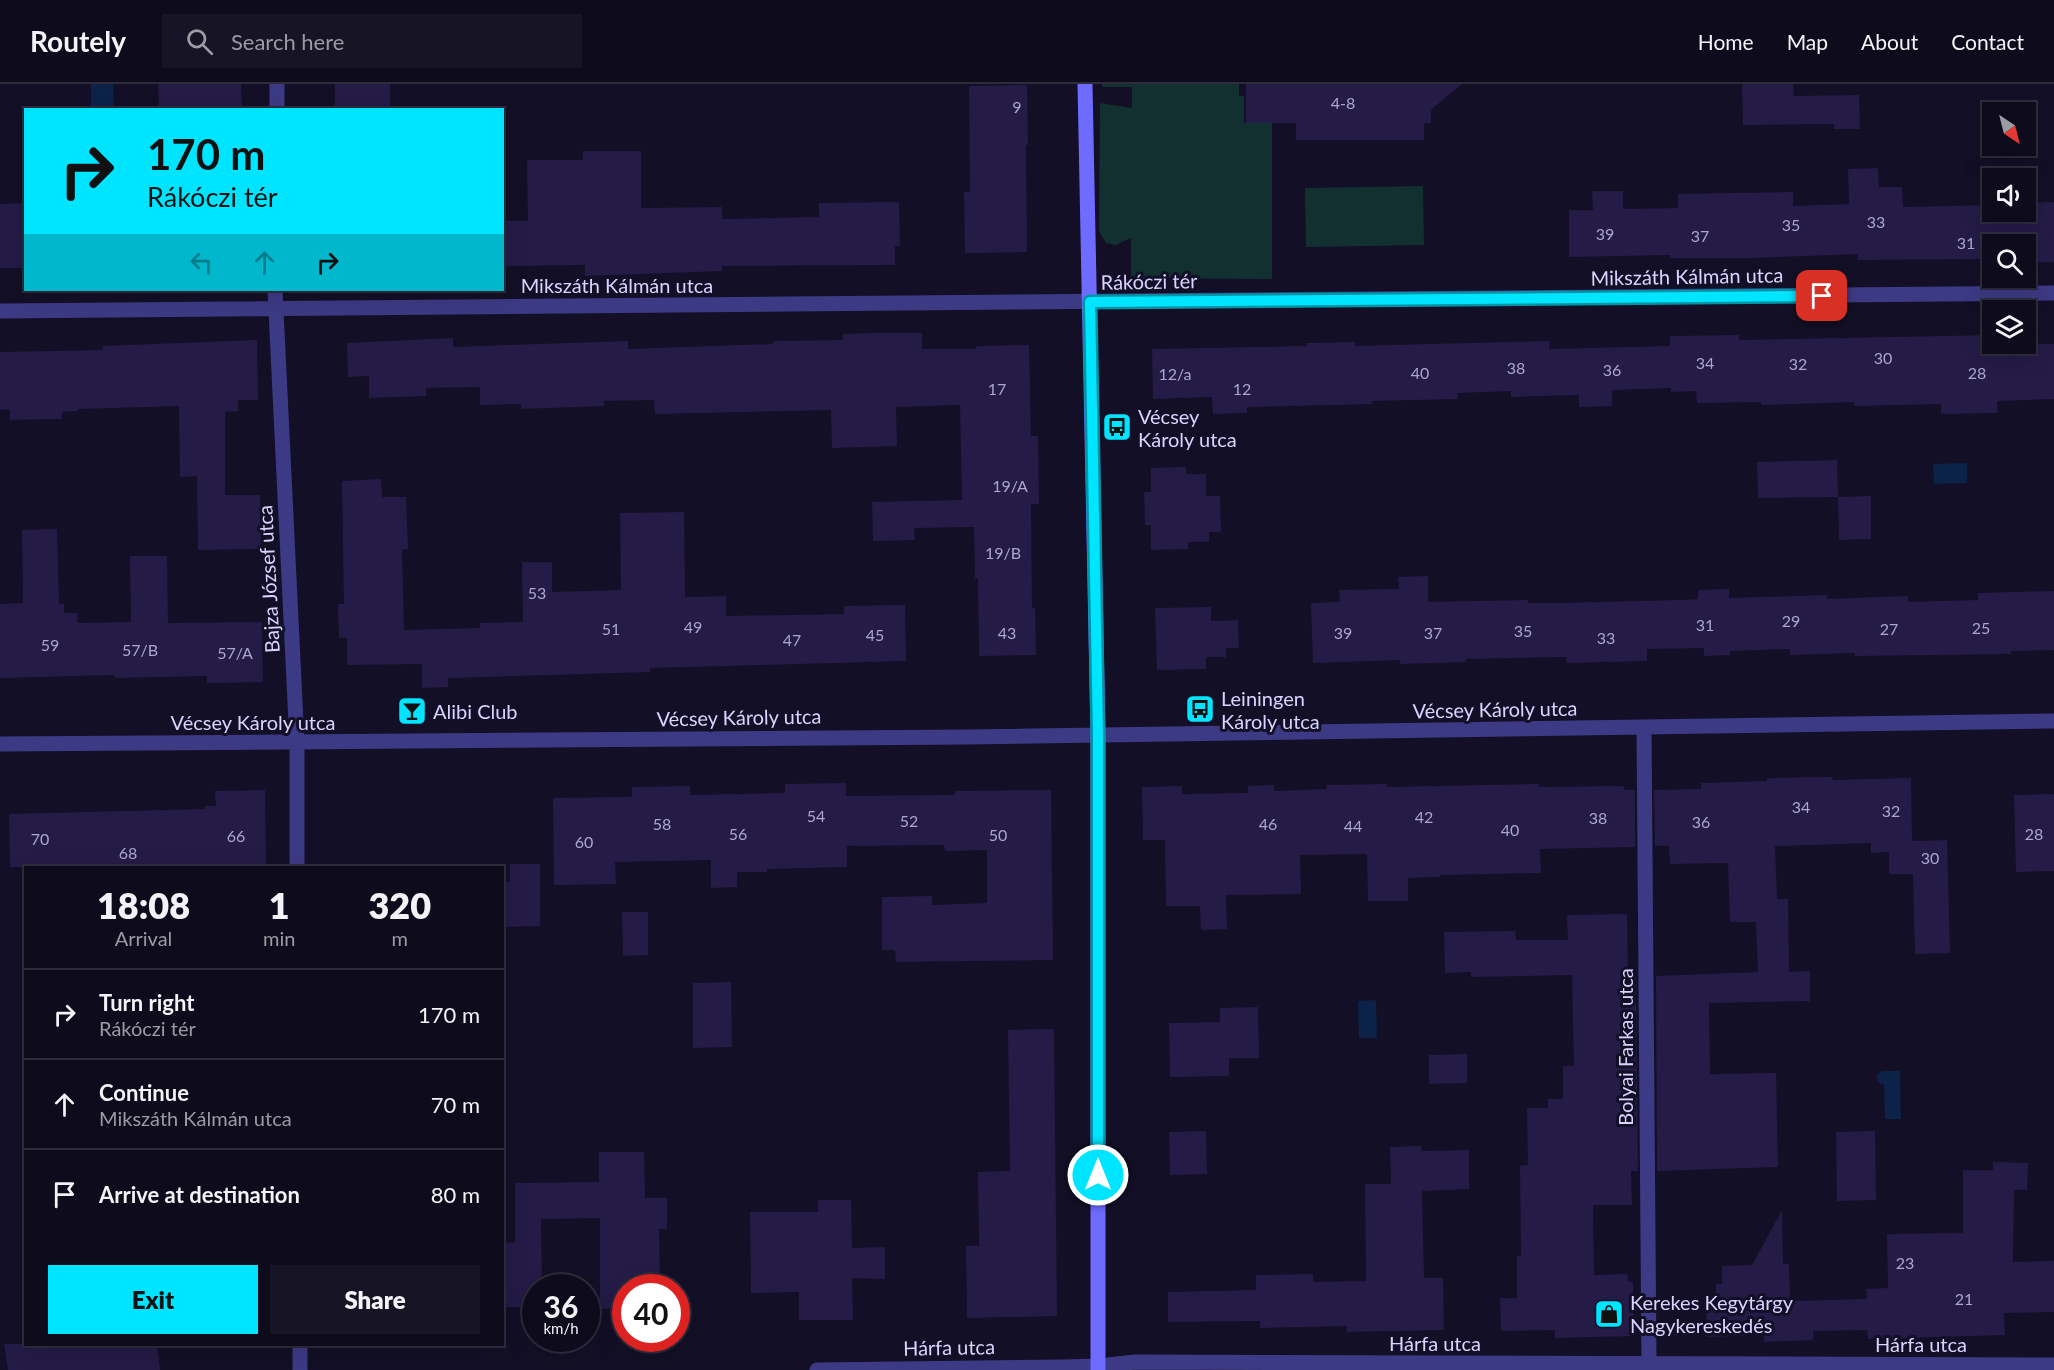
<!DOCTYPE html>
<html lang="en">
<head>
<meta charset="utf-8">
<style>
	body { margin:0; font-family:Lato,sans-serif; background:#171425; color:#f1f3f6; height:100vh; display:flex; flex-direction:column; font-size:22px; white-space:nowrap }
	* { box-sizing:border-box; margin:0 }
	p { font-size:20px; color:#9b9ba3 }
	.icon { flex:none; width:33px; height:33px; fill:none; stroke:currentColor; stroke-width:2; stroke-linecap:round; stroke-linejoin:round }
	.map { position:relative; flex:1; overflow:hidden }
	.drawer { position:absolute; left:24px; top:782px; width:480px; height:480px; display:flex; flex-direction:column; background:#0e0b1c; border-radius:0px; box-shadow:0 6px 24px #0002,0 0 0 2px #2e2b3b }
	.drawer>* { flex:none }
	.hud { position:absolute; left:24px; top:24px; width:480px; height:183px; border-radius:0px; box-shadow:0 6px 24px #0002,0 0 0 2px #2e2b3b; background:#00e5ff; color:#111; overflow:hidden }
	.needle { width:39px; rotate:145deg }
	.tools { position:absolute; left:1982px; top:18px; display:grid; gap:12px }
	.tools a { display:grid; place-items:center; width:54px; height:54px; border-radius:0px; background:#0e0b1c; box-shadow:0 6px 24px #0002,0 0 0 2px #2e2b3b; font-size:30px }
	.speed { position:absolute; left:522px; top:1190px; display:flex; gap:12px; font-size:30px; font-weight:700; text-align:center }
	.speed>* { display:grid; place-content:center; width:78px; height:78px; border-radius:50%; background:#0e0b1c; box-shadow:0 6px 24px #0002,0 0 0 2px #2e2b3b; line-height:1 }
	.speed small { font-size:15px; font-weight:400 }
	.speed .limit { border:9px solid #d22; background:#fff; color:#111 }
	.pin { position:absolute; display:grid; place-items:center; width:51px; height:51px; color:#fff; margin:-26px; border-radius:12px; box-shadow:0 3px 9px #0006 }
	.me { position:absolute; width:66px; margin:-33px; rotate:0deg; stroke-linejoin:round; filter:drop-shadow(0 0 4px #0008) }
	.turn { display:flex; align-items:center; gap:21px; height:126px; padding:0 24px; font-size:27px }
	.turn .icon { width:78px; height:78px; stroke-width:2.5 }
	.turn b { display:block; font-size:42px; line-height:51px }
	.lanes { display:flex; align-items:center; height:57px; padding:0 24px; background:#0003; justify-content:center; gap:30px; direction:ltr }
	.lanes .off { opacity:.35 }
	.eta { display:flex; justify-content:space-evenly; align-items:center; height:102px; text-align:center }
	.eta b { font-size:36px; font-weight:800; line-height:42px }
	.button { display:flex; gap:12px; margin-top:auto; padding:12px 24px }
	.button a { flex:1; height:69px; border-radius:0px; background:#00e5ff; color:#111; font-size:24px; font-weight:800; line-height:69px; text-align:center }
	.button a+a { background:#171425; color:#f1f3f6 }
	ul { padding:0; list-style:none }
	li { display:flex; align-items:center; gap:18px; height:90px; padding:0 24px; border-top:2px solid #2e2b3b }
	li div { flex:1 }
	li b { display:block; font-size:22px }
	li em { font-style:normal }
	header { display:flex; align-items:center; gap:36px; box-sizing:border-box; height:84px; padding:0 30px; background:#0e0b1c; border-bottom:2px solid #2e2b3b }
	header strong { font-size:28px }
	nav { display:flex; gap:33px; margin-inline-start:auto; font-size:21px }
	.search { width:420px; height:54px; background:#171425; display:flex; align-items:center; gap:15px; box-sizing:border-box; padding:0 21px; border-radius:0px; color:#9b9ba3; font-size:22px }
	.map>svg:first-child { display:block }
</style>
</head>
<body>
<header>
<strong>Routely</strong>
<div class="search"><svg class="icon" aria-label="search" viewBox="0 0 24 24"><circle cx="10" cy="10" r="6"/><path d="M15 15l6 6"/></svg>Search here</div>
<nav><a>Home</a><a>Map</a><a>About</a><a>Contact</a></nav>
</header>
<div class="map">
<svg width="2054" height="1286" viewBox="0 0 2054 1286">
	<rect width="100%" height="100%" fill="#130f26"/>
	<!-- green -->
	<path fill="#12302f" d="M 1102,0 L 1239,0 L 1239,12 L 1244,12 L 1244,39 L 1272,39 L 1272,195 L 1131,194 L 1131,154 L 1116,161 L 1106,159 L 1099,147 L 1100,19 L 1132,24 L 1132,3 L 1102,3 Z
		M 1423,102 L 1424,161 L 1306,163 L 1305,104 Z"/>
	<!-- water -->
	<path fill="#0c2248" d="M 91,0 L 113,0 L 114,25 L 91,25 Z
		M 1967,379 L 1967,399 L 1934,400 L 1933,380 Z
		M 1376,916 L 1377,954 L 1359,954 L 1358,917 Z
		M 1882,987 L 1900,987 L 1901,1035 L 1885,1035 L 1884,1000 L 1879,999 L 1877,995 L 1877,991 Z"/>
	<!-- building -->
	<path fill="#241b47" d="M 158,0 L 241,0 L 242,26 L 159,26 Z
		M 335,0 L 390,0 L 390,26 L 335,26 Z
		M 1246,0 L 1462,0 L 1431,26 L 1431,39 L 1424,39 L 1424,56 L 1296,56 L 1296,39 L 1246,39 Z
		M 1742,0 L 1793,0 L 1794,12 L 1859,11 L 1860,45 L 1834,45 L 1834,40 L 1743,41 Z
		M 1027,1 L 1028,61 L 1026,61 L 1027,168 L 965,169 L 964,108 L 970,108 L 969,2 Z
		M 583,67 L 641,67 L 641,124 L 722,123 L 722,135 L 819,133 L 819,119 L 899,118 L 900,162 L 895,162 L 895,181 L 722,182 L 722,187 L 585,192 L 585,181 L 502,182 L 502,137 L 528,137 L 527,76 L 583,76 Z
		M 1878,84 L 1879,103 L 1902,103 L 1903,123 L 1992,121 L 1992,128 L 2025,128 L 2025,119 L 2054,118 L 2054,178 L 2025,179 L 2025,160 L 1992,160 L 1992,175 L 1858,176 L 1858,170 L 1752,174 L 1670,174 L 1670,171 L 1569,173 L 1569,126 L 1593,126 L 1592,107 L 1623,107 L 1623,125 L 1678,124 L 1678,110 L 1793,108 L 1793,122 L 1849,120 L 1848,85 Z
		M 26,119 L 26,184 L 0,184 L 0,120 Z
		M 878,249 L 922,249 L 922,265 L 976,265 L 976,262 L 1029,261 L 1031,352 L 1038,352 L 1039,420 L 1031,420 L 1032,524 L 1035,524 L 1036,571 L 979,572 L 978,494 L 975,494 L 974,443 L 914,444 L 915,456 L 873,457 L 872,418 L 962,416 L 960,321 L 896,323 L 897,362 L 832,364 L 831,326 L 655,330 L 654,316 L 604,317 L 604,322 L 521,325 L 521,320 L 480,321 L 480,303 L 426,304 L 426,312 L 369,314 L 369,292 L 348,293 L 347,259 L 453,254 L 453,263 L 628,257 L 628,265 L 774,260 L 773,257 L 843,256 L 843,250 Z
		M 1739,251 L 1739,256 L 1992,251 L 1992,260 L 2054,260 L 2054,315 L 1997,317 L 1998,329 L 1941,330 L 1941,320 L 1854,322 L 1854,318 L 1761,321 L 1761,318 L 1697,319 L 1696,307 L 1671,308 L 1671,304 L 1612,306 L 1612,322 L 1579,323 L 1579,311 L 1511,313 L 1511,307 L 1457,309 L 1458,315 L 1372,317 L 1373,320 L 1247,323 L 1247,329 L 1213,330 L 1212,313 L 1153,315 L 1152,265 L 1307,262 L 1306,259 L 1355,258 L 1355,262 L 1549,257 L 1549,265 L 1670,262 L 1670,252 Z
		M 257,256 L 258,316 L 238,316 L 238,327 L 225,328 L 225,411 L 260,411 L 261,465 L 198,466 L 197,392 L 180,393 L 179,322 L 78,325 L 78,327 L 62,328 L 62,335 L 10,336 L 10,325 L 0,326 L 0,268 L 103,266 L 103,262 Z
		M 1837,376 L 1838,413 L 1758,414 L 1757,378 Z
		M 1186,383 L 1186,390 L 1206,390 L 1206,412 L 1220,412 L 1221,448 L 1209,448 L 1209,458 L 1188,458 L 1188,465 L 1151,466 L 1151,441 L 1145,441 L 1144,408 L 1151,408 L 1151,384 Z
		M 381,395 L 382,413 L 406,413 L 408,465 L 402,466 L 404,546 L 480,544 L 480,539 L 523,538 L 522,478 L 552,478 L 552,508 L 621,506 L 620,429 L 684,428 L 685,513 L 726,512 L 726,532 L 844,530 L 844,522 L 905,521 L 906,577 L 650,584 L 650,588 L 448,594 L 448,603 L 422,604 L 422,580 L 347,581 L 347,554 L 339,554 L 338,520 L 344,520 L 342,397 Z
		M 1871,412 L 1871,455 L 1839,456 L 1838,413 Z
		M 57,445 L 59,520 L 64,520 L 64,529 L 77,529 L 78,539 L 131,538 L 130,472 L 167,472 L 168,539 L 262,538 L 263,598 L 207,599 L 207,592 L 115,594 L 115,591 L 0,594 L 0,520 L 23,519 L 22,446 Z
		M 1428,492 L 1428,518 L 1528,516 L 1528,519 L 1557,519 L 1681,516 L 1698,515 L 1698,506 L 1729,505 L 1729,514 L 1827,511 L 1827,515 L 1908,512 L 1908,518 L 1978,516 L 1978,509 L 2054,507 L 2054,566 L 2011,567 L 2011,570 L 1855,572 L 1855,569 L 1790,571 L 1790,565 L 1730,567 L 1730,571 L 1704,572 L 1704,564 L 1647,565 L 1647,577 L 1567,579 L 1566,573 L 1466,575 L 1466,578 L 1400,580 L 1400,576 L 1313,579 L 1311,519 L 1340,518 L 1339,506 L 1399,505 L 1398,493 Z
		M 1211,523 L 1211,537 L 1238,536 L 1239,564 L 1226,564 L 1226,573 L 1206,573 L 1206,585 L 1157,586 L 1155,524 Z
		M 1832,693 L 1833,696 L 1911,694 L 1912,757 L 1947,756 L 1950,869 L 1915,870 L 1913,790 L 1889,790 L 1889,768 L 1871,769 L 1871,759 L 1775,762 L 1777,815 L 1788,815 L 1789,888 L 1810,887 L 1810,917 L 1709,919 L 1710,990 L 1776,989 L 1778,1083 L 1657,1087 L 1656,892 L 1758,888 L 1756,838 L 1730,838 L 1728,779 L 1670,780 L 1669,762 L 1655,762 L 1654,706 L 1701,705 L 1701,699 L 1767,697 L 1767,694 Z
		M 846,699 L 846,712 L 955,711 L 955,707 L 1051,706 L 1053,876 L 896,878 L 895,866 L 882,866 L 882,813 L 932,812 L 932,821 L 987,819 L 987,766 L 945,767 L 944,761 L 847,762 L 847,783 L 767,785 L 767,788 L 737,788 L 737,803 L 711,804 L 711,776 L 615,778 L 616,800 L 554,801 L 553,714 L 632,713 L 632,703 L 690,702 L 690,711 L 785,709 L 785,700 Z
		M 1387,700 L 1387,703 L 1539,700 L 1539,703 L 1624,702 L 1624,706 L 1635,706 L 1635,763 L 1540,765 L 1541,789 L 1440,791 L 1440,793 L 1408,794 L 1408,817 L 1368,817 L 1367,770 L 1300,771 L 1301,810 L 1226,811 L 1227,845 L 1201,846 L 1200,822 L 1166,822 L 1165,756 L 1143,756 L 1142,703 L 1182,702 L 1182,710 L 1248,709 L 1248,702 L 1274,701 L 1274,707 L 1327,705 L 1326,701 Z
		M 265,706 L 266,780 L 245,781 L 245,783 L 219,783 L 219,780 L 162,783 L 10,783 L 9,730 L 205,725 L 205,722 L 216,722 L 215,707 Z
		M 2054,710 L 2054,787 L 2016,788 L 2014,711 Z
		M 510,780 L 540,780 L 540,842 L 502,843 L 502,798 L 510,798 Z
		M 622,828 L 648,828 L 648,871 L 623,872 Z
		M 1627,830 L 1628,893 L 1636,892 L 1638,1087 L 1631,1087 L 1632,1121 L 1593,1121 L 1594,1191 L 1627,1190 L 1628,1198 L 1633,1198 L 1634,1252 L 1555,1254 L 1555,1246 L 1501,1247 L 1500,1214 L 1517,1214 L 1517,1172 L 1521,1172 L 1520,1082 L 1528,1081 L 1527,1024 L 1548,1024 L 1548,1015 L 1563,1015 L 1563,982 L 1574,982 L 1572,891 L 1471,893 L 1471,888 L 1445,889 L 1444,848 L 1515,847 L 1516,856 L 1568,856 L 1567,831 Z
		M 731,898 L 732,963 L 693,964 L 693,899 Z
		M 1258,923 L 1259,974 L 1229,974 L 1229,992 L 1170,993 L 1169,939 L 1220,938 L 1220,924 Z
		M 1054,945 L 1057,1232 L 967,1234 L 966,1162 L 979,1162 L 978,1088 L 1010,1087 L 1008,946 Z
		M 1467,970 L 1467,999 L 1429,1000 L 1429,971 Z
		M 1206,1047 L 1207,1090 L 1170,1091 L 1169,1048 Z
		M 1875,1047 L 1876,1116 L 1837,1117 L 1836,1048 Z
		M 1421,1062 L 1422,1067 L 1469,1066 L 1469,1105 L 1422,1107 L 1424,1194 L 1443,1194 L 1444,1246 L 1347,1248 L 1347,1242 L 1260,1244 L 1260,1237 L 1168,1238 L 1168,1208 L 1256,1206 L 1256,1191 L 1313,1190 L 1313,1198 L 1366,1197 L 1365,1100 L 1391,1100 L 1390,1063 Z
		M 599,1068 L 644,1068 L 645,1114 L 667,1114 L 667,1145 L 659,1145 L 660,1203 L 626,1203 L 626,1224 L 600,1225 L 600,1134 L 541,1135 L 542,1203 L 536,1203 L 536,1223 L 502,1223 L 502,1159 L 515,1158 L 515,1099 L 599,1098 Z
		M 1993,1078 L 2028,1079 L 2027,1106 L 2014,1106 L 2013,1178 L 2054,1177 L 2054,1228 L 2004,1229 L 2005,1251 L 1868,1255 L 1867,1246 L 1813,1247 L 1813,1256 L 1764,1258 L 1764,1251 L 1707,1253 L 1706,1213 L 1716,1213 L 1716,1200 L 1722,1200 L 1722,1182 L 1752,1181 L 1782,1126 L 1783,1180 L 1789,1180 L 1790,1217 L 1867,1215 L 1866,1205 L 1888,1204 L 1887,1150 L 1963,1149 L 1963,1086 L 1993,1086 Z
		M 818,1116 L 851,1116 L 852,1164 L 885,1163 L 885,1195 L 852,1194 L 853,1236 L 799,1236 L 799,1208 L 751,1209 L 750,1128 L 818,1128 Z
		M 4,1260 L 157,1260 L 160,1286 L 8,1286 Z"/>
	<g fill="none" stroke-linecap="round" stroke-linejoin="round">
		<!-- street -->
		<path stroke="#3d3a85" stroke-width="15" d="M 277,26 L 277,0
			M 275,206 L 297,659 L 297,783
			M 0,227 L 2054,209
			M 1644,644 L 1649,1281
			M 0,660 C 685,658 1369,649 2054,637
			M 300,1260 L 300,1286
			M 817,1286 L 1064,1283 L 1098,1282 L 1135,1278 L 2054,1281"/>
		<!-- secondary -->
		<path stroke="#6f6bff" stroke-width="15" d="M 1085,0 L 1098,651 L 1098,1286"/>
	</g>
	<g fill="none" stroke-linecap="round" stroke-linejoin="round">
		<!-- route casing -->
		<g stroke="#0095a6" stroke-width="15">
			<path id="route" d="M 1098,1091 L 1098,651 L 1090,218 L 1822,212"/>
		</g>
		<!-- route -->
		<use href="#route" stroke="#00e5ff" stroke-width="10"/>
	</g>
	<!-- icons -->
	<defs>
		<g id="bus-square" transform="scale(1.5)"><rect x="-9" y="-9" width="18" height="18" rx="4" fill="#00e5ff" stroke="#130f26"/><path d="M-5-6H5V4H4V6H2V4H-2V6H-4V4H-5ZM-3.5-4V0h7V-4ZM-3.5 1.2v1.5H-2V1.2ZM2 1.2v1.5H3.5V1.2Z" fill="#111"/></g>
		<g id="bar-square" transform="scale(1.5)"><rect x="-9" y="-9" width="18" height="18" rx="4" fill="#00e5ff" stroke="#130f26"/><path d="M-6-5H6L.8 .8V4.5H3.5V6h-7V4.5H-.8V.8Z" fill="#111"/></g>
		<g id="shop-square" transform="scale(1.5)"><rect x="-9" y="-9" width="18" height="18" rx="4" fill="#00e5ff" stroke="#130f26"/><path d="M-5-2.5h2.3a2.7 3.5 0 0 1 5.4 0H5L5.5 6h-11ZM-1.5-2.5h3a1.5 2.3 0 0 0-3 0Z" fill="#111"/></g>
	</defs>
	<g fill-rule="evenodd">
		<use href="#bus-square" x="1117" y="343"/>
		<use href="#bus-square" x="1200" y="625"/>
		<use href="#bar-square" x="412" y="627"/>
		<use href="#shop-square" x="1609" y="1230"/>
	</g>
	<g text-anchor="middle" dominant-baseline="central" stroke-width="6" stroke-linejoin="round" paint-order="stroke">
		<!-- number labels -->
		<g font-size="16" fill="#aca6d1">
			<text x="1343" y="18">4-8</text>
			<text x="1017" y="22">9</text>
			<text x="1876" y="137">33</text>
			<text x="1791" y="140">35</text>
			<text x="1605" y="149">39</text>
			<text x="1700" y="151">37</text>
			<text x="1966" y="158">31</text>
			<text x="1883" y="273">30</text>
			<text x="1705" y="278">34</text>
			<text x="1798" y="279">32</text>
			<text x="1516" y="283">38</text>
			<text x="1612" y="285">36</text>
			<text x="1420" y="288">40</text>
			<text x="1977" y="288">28</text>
			<text x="1175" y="289">12/a</text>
			<text x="997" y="304">17</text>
			<text x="1242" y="304">12</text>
			<text x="1010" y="401">19/A</text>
			<text x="1003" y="468">19/B</text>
			<text x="537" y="508">53</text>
			<text x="1791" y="536">29</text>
			<text x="1705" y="540">31</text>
			<text x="693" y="542">49</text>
			<text x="1981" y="543">25</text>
			<text x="611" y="544">51</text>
			<text x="1889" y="544">27</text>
			<text x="1523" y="546">35</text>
			<text x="1007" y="548">43</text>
			<text x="1343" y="548">39</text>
			<text x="1433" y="548">37</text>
			<text x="875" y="550">45</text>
			<text x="1606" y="553">33</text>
			<text x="792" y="555">47</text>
			<text x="50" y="560">59</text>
			<text x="140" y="565">57/B</text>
			<text x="235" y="568">57/A</text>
			<text x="1801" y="722">34</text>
			<text x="1891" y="726">32</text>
			<text x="816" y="731">54</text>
			<text x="1424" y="732">42</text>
			<text x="1598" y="733">38</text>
			<text x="909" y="736">52</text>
			<text x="1701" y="737">36</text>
			<text x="662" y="739">58</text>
			<text x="1268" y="739">46</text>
			<text x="1353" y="741">44</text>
			<text x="1510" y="745">40</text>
			<text x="738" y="749">56</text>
			<text x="2034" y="749">28</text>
			<text x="998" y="750">50</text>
			<text x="236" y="751">66</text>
			<text x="40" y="754">70</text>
			<text x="584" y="757">60</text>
			<text x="128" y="768">68</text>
			<text x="1930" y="773">30</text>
			<text x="1905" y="1178">23</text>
			<text x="1964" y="1214">21</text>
		</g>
		<!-- street labels -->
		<g font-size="20" fill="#d9d4ff" stroke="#130f26">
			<text transform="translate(1687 192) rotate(-1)">Mikszáth Kálmán utca</text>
			<text transform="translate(1149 197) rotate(-1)">Rákóczi tér</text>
			<text x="617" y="201">Mikszáth Kálmán utca</text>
			<text transform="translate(268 495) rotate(-93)">Bajza József utca</text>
			<text transform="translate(1495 625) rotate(-1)">Vécsey Károly utca</text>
			<text transform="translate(739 633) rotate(-1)">Vécsey Károly utca</text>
			<text x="253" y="638">Vécsey Károly utca</text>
			<text transform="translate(1625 963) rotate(-90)">Bolyai Farkas utca</text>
			<text x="1435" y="1259">Hárfa utca</text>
			<text x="1921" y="1260">Hárfa utca</text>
			<text transform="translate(949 1263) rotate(-1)">Hárfa utca</text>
		</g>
		<!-- poi labels -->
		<g font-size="20" fill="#d9d4ff" stroke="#130f26" text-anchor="start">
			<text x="1138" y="332">Vécsey<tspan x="1138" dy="23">Károly utca</tspan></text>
			<text x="1221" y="614">Leiningen<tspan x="1221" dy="23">Károly utca</tspan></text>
			<text x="433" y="627">Alibi Club</text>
			<text x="1630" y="1218">Kerekes Kegytárgy<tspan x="1630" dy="23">Nagykereskedés</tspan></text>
		</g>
	</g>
</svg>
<div class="tools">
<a><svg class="needle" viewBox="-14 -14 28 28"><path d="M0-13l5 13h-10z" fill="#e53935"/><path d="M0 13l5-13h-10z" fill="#9b9ba3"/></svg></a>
<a><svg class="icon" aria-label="sound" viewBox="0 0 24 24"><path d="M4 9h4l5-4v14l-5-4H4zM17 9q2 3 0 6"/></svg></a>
<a><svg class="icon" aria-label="search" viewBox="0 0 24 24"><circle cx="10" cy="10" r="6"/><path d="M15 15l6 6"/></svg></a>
<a><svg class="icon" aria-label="layers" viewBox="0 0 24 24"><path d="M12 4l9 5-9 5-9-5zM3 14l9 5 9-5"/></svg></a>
</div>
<div class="speed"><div>36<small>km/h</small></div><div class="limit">40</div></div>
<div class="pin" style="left:1822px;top:212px;background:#d93025"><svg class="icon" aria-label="arrive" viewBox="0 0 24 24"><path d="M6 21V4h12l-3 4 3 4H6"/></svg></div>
<svg class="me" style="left:1098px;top:1091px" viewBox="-20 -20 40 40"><circle r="17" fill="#00e5ff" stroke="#fff" stroke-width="3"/><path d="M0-11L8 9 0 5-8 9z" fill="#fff"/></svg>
<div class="hud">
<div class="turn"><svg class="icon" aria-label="right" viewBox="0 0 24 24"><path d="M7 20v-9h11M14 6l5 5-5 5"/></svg><div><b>170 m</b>Rákóczi tér</div></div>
<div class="lanes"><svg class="icon off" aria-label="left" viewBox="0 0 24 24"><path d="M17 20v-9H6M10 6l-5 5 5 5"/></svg><svg class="icon off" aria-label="ahead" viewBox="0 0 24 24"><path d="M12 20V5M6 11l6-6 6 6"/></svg><svg class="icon" aria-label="right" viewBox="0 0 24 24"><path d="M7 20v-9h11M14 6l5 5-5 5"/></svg></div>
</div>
<section class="drawer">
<div class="eta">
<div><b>18:08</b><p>Arrival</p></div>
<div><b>1</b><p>min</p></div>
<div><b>320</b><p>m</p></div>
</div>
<ul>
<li><svg class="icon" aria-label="right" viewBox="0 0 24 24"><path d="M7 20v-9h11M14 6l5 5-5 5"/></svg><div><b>Turn right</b><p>Rákóczi tér</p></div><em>170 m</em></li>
<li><svg class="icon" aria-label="ahead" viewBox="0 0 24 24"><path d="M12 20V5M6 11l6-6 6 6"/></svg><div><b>Continue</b><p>Mikszáth Kálmán utca</p></div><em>70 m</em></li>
<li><svg class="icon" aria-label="arrive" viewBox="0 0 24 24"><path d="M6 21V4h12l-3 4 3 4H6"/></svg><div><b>Arrive at destination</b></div><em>80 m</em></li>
</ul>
<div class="button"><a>Exit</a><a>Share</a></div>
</section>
</div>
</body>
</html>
